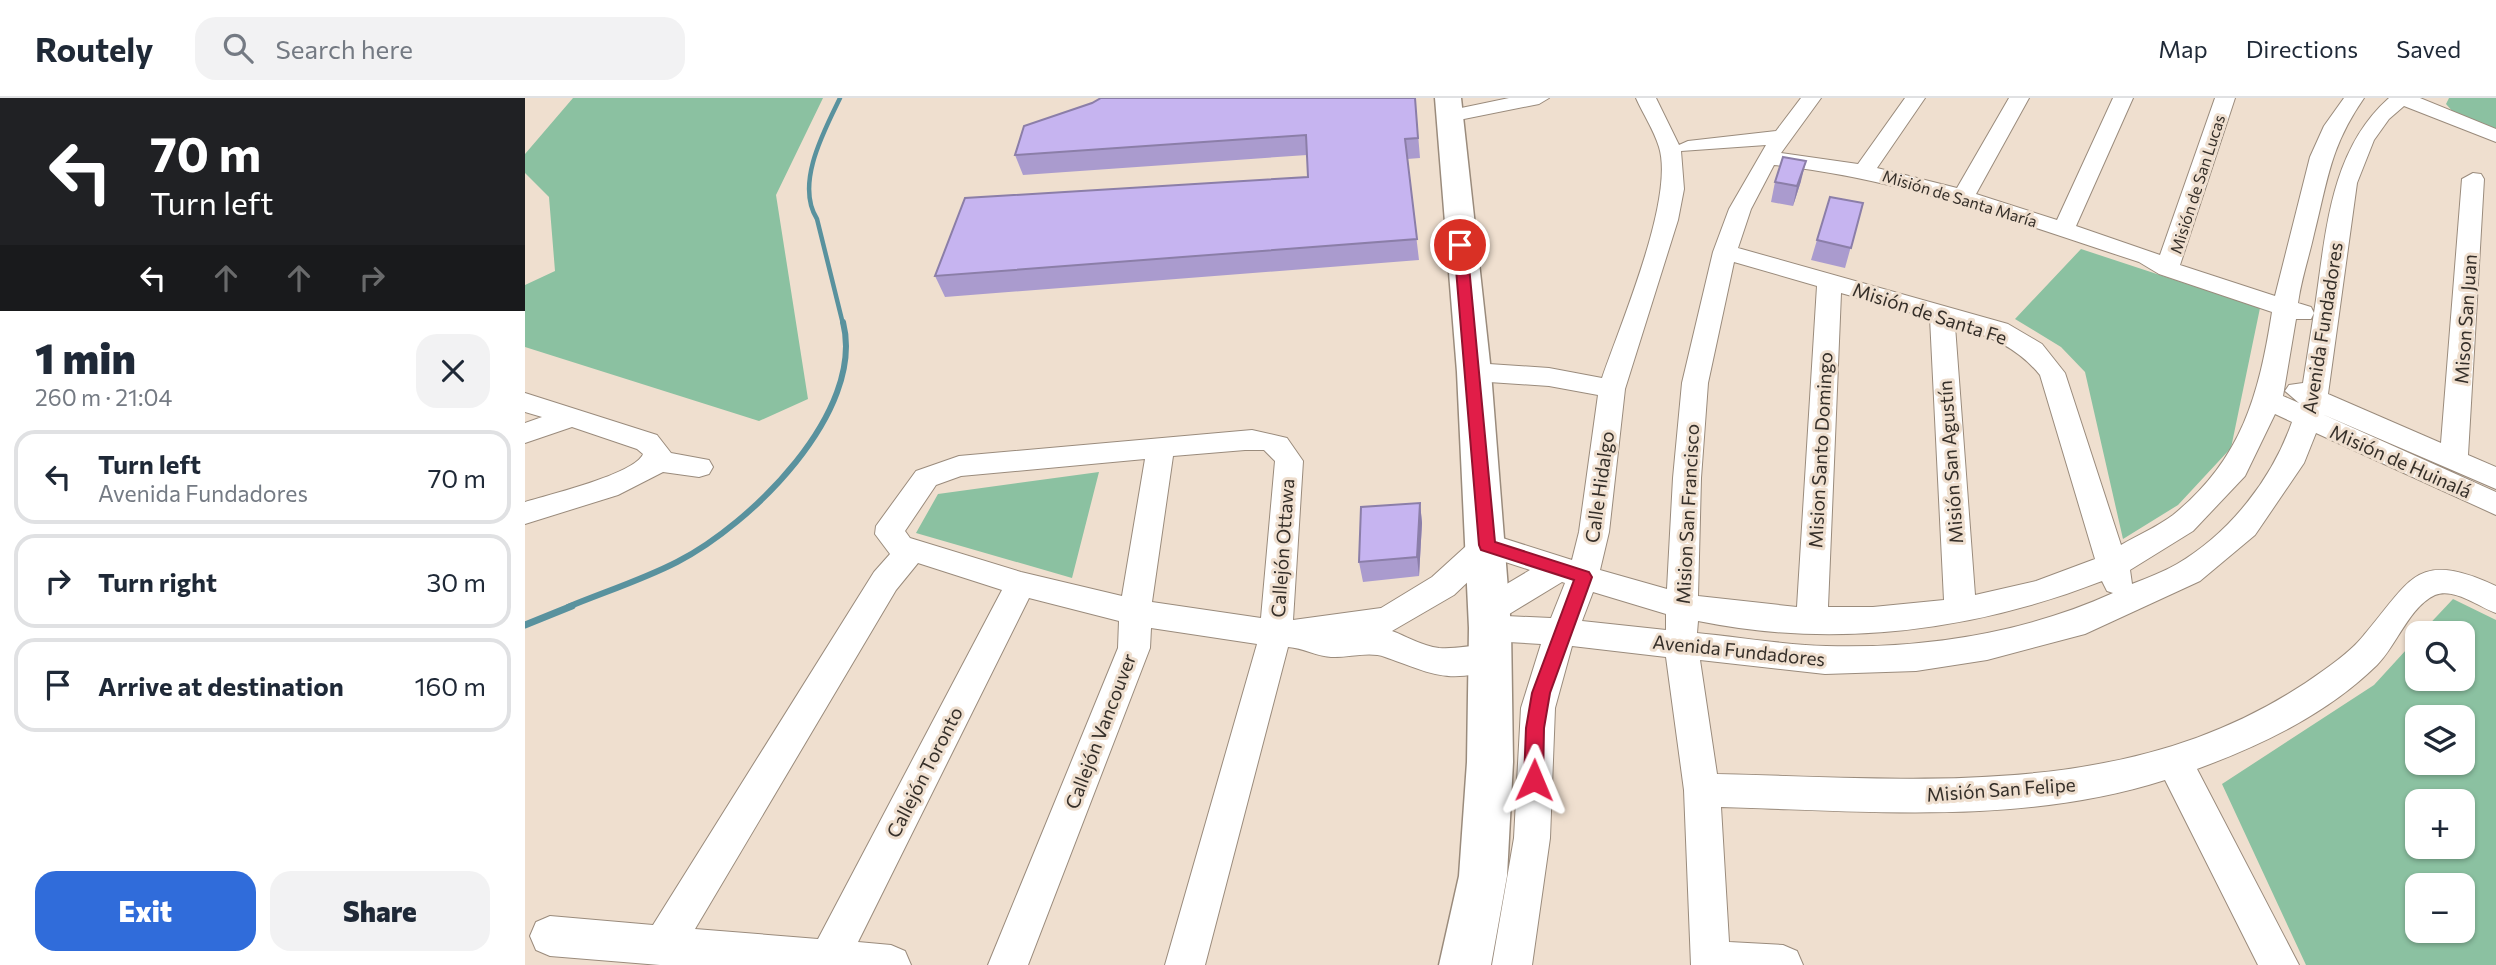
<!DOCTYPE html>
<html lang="en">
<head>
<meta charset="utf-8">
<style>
	body { margin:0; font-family:Commissioner,sans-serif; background:#f2f2f3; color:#1f2937; height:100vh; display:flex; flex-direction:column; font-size:26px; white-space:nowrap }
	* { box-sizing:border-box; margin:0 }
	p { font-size:23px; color:#747a83 }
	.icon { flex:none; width:38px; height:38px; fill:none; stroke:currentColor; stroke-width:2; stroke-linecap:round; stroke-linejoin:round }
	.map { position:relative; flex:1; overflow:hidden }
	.sheet { display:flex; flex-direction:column; background:#fff; width:525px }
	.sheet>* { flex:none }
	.banner { background:#202124; color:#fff; overflow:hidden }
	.fabs { position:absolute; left:1880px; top:523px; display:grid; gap:14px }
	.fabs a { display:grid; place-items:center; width:70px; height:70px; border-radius:14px; background:#fff; box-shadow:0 2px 5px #0004; font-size:35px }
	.pin { position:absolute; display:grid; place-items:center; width:60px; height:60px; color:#fff; margin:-30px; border:4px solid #fff; border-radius:50%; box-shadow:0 2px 7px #0007 }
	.me { position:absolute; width:77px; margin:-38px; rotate:1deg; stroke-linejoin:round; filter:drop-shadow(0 0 5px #0008) }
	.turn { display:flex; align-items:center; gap:24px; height:147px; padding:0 35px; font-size:32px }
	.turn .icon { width:91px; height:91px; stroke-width:2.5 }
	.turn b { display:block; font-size:49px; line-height:60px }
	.lanes { display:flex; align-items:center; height:66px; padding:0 35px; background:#0003; justify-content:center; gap:35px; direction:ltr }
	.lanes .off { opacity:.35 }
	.round { display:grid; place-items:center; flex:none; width:74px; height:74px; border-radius:21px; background:#f2f2f3 }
	.headline { display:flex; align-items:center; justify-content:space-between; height:119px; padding:0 35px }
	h1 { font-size:42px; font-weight:800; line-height:52px }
	.primary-button { display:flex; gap:14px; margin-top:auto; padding:14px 35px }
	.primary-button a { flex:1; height:80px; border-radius:21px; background:#306cda; color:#fff; font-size:28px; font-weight:800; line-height:80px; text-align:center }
	.primary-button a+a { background:#f2f2f3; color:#1f2937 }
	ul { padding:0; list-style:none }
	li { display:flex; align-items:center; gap:21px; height:94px; margin:0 14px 10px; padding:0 21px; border:4px solid #e0e1e3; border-radius:21px }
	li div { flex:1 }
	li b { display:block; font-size:26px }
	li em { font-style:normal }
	header { display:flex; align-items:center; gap:42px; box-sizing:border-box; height:98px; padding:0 35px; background:#fff; border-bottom:2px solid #e0e1e3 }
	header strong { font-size:33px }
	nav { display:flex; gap:38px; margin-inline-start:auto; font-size:24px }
	.search { width:490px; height:63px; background:#f2f2f3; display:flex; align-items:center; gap:18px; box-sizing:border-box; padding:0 24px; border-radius:21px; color:#747a83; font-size:26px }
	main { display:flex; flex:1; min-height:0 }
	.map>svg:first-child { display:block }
</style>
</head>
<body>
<header>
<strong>Routely</strong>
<div class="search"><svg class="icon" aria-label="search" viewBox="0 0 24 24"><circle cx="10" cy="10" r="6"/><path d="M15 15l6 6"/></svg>Search here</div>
<nav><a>Map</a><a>Directions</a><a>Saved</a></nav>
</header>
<main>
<section class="sheet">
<div class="banner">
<div class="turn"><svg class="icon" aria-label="left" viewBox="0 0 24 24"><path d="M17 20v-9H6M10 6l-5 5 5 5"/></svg><div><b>70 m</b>Turn left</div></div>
<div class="lanes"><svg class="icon" aria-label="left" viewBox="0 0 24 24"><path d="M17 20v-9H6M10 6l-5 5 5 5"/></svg><svg class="icon off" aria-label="ahead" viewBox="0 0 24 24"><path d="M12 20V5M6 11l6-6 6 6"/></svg><svg class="icon off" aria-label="ahead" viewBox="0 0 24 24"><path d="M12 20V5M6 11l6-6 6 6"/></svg><svg class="icon off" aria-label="right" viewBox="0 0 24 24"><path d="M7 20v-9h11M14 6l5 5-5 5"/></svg></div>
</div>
<div class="headline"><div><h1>1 min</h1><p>260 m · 21:04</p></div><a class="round"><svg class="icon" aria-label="close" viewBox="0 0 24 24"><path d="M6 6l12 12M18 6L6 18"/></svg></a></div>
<ul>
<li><svg class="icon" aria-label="left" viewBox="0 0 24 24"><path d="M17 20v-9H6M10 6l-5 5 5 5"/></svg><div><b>Turn left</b><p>Avenida Fundadores</p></div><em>70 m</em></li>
<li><svg class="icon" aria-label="right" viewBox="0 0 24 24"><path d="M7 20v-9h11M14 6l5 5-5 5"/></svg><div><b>Turn right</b></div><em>30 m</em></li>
<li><svg class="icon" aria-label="arrive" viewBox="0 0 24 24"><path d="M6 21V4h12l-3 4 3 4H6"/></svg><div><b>Arrive at destination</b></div><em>160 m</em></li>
</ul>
<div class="primary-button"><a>Exit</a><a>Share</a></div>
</section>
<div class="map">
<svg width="1971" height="867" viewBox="0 0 1971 867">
	<rect width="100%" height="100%" fill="#efdfcf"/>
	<!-- green -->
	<path fill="#8bc1a1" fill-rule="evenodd" d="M 48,0 L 298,0 L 251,97 L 283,301 L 234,323 L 0,249 L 0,187 L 30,173 L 24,99 L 0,75 L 0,56 Z
		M 1924,0 L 1971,0 L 1971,34 L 1929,15 L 1921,6 Z
		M 1556,151 L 1735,210 L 1706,350 L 1653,407 L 1598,441 L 1560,274 L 1536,249 L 1490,221 Z
		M 574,374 L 547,480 L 391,435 L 413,396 Z
		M 1928,501 L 1971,522 L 1971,867 L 1781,867 L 1697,686 L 1849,587 L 1892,540 L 1892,581 L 1937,581 L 1937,536 L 1896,535 ZM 1892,620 L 1937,620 L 1937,665 L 1892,665 ZM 1892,704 L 1937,704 L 1937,749 L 1892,749 ZM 1892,788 L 1937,788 L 1937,833 L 1892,833 Z"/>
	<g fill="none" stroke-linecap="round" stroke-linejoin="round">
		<!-- stream-far2 -->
		<path stroke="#59929e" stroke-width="4.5" d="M 315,0 C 299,33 270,86 292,121 L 318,226"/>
		<!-- stream-far1 -->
		<path stroke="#59929e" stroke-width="6" d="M 43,509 C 79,494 117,482 152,464 C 225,427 341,314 318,224"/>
		<!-- stream -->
		<path stroke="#59929e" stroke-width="7" d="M 0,527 L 47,508"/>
		<!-- minor casing -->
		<g stroke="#9a8b7c" stroke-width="2">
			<path id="minor" d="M 984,0 L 1024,0 L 1014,6 L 924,24 L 914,18 L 917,14 Z
				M 1111,0 L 1131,0 L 1154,47 L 1163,43 L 1251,33 L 1276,0 L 1296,0 L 1256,55 L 1333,66 L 1380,0 L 1400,0 L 1352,70 L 1432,90 L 1484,0 L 1504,0 L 1451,96 L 1532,122 L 1588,0 L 1608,0 L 1551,128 L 1635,157 L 1690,0 L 1710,0 L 1655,167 L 1750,198 L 1785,59 L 1799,28 L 1819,0 L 1839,0 C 1805,49 1803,81 1789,136 C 1784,159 1776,182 1773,205 L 1786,209 L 1789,215 C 1801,139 1803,54 1864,0 L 1895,0 L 1971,31 L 1971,44 L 1879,8 L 1864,21 L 1849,42 L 1832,85 L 1803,296 L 1916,345 L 1937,81 L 1948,75 L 1956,76 L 1959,81 L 1943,357 L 1971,369 L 1971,391 L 1797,316 L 1971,394 L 1971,417 L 1791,335 L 1779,365 L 1730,437 L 1675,483 L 1560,536 L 1462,562 L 1391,573 L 1300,576 L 1175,562 L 1192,676 C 1403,681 1618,704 1799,572 C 1813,562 1828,551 1839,537 C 1886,482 1891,451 1971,488 L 1971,515 C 1954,509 1929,489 1910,497 C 1884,509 1872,547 1852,567 C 1802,616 1737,647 1672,671 L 1774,867 L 1733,867 L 1640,682 C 1496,728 1345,713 1196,709 L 1204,844 L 1258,847 L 1272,853 L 1278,867 L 1166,867 L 1159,692 L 1141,559 L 1047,548 L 1030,610 L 1025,740 L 1007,867 L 967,867 L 989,740 L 996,610 L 1016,546 L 965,543 L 954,539 L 949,530 L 953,521 L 948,512 L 953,503 L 1005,472 L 968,460 L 929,497 L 867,533 C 883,539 897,548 914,550 C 935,552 956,543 976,549 L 980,559 L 976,569 C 923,587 908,576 860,559 C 844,553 823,560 806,559 C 791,558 778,550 763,549 L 680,867 L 640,867 L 732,546 L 626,530 L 625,550 L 503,867 L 463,867 L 593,550 L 594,523 L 504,500 L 333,844 L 366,847 L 380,853 L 386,867 L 135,867 L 25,858 L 11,852 L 5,838 L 11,824 L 25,818 L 128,827 L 349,474 L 365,456 L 350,436 L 351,428 L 391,373 L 434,358 L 727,332 L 762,340 L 778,363 L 768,522 L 856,510 L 907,479 L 951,439 L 962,435 L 1047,462 L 1054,434 L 1073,297 L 1024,288 L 949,283 L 940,280 L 936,274 L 940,268 L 949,265 L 1024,270 L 1077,280 C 1095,227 1150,100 1134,49 C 1129,32 1118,16 1111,0 ZM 1241,47 L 1204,111 L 1188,154 L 1157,285 L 1148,380 L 1142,491 L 1075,472 L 1084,434 L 1100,291 L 1153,122 L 1159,91 L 1156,53 ZM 1249,67 C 1376,80 1494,125 1614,164 L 1634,176 L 1747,214 C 1734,297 1717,361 1648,417 C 1632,429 1613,437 1596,447 L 1540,275 L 1517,246 L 1483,226 L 1213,150 L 1226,111 ZM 1209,164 L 1292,188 L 1272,509 L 1173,498 L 1176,380 L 1183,285 ZM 1316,195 L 1405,220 L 1419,502 L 1348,509 L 1303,509 ZM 1789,215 L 1778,285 L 1764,287 L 1760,293 L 1774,305 L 1758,298 L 1771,221 L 1786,221 ZM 1430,228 C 1465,238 1492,249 1515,277 L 1570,461 L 1511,483 L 1450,497 ZM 1750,316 L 1767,324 C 1747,381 1705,435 1652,466 C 1638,474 1622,480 1607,486 L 1605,472 L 1668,433 L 1720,378 ZM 720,352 L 739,352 L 750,363 L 736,520 L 627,504 L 648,358 ZM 620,361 L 597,498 L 496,474 L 385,440 L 380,433 L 411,387 L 436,378 ZM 393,465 L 477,492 L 293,841 L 170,831 L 371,492 ZM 1577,483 L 1582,493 L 1588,495 C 1500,535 1398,551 1301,548 C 1258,547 1215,539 1172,535 L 1173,523 C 1309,551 1449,533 1577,483 ZM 1037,484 L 1040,485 L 1026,520 L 981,518 ZM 1068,494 L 1141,516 L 1141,532 L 1057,523 Z
				M 0,295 L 132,337 L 146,355 L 184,362 L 188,369 L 184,376 L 174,379 L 138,374 L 93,397 L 0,426 L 0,404 C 23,397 110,376 118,356 L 112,351 L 47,329 L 0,345 L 0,325 L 17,319 L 0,314 Z"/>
		</g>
		<!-- major casing -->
		<g stroke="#9a8b7c" stroke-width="3">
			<path id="major" d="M 910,0 L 936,0 L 966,274 L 986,530 L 988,664 L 982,778 L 966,867 L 914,867 L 934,778 L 942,664 L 944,530 L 932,274 Z"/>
		</g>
		<!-- minor -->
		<use href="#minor" fill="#fff" fill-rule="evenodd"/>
		<!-- major -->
		<use href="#major" fill="#fff" fill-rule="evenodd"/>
	</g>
	<!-- wall -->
	<path fill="#aa9bce" d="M 890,0 L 895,60 L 882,61 L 894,162 L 420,199 L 410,178 L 783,79 L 782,57 L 498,77 L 490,57 L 567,5 Z
		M 1276,83 L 1268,108 L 1246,104 L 1250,84 Z
		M 1338,105 L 1320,170 L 1286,162 L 1292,142 Z
		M 895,405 L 897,425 L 894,478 L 838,484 L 834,464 Z"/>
	<!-- shaded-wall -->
	<path fill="#8b7ea8" d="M 1281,63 L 1276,83 L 1268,108 L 1272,88 Z
		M 895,405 L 897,425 L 894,478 L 892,459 Z"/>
	<!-- building -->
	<path fill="#c6b4f0" stroke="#8b7ea8" stroke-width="2" d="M 576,0 L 890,0 L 893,40 L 880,41 L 892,141 L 410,178 L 440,100 L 783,79 L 781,37 L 490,57 L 499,28 L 567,5 Z
		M 1258,59 L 1281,63 L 1272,88 L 1250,84 Z
		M 1305,99 L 1338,105 L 1326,150 L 1292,142 Z
		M 895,405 L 892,459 L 834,464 L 836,409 Z"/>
	<!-- route -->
	<path fill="#e11d48" stroke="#92132f" stroke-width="2" d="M 935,144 L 942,147 L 970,444 L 1064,474 L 1067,479 L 1025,595 L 1019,630 L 1018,682 L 1016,688 L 1009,690 L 1002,688 L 999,682 L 1001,630 L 1007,595 L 1049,482 L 956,452 L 954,447 L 929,147 Z"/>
	<g text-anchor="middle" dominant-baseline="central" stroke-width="6" stroke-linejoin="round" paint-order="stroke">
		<!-- far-street labels -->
		<g font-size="16" fill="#352f29" stroke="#efdfcf">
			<text transform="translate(1672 86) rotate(-72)">Misión de San Lucas</text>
			<text transform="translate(1435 100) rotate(17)">Misión de Santa María</text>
		</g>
		<!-- street labels -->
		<g font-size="19" fill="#352f29" stroke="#efdfcf">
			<text transform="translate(1405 215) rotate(18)">Misión de Santa Fe</text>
			<text transform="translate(1940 221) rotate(-86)">Mison San Juan</text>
			<text transform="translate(1797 230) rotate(-81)">Avenida Fundadores</text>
			<text transform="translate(1295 352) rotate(-87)">Mision Santo Domingo</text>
			<text transform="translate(1876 363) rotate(24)">Misión de Huinalá</text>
			<text transform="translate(1425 364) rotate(-94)">Misión San Agustín</text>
			<text transform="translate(1074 389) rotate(-82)">Calle Hidalgo</text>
			<text transform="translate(1162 416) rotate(-87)">Mision San Francisco</text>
			<text transform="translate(757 450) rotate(-86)">Callejón Ottawa</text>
			<text transform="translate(1214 552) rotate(6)">Avenida Fundadores</text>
			<text transform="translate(575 633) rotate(-69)">Callejón Vancouver</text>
			<text transform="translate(399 674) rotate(-63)">Callejón Toronto</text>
			<text transform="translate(1476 691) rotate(-4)">Misión San Felipe</text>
		</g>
	</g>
</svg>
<div class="fabs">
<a><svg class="icon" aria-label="search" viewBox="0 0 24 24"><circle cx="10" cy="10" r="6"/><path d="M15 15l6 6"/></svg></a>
<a><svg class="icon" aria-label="layers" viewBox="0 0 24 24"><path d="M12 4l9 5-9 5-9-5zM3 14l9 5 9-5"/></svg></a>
<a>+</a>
<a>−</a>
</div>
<div class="pin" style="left:935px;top:147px;background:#d93025"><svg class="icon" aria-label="arrive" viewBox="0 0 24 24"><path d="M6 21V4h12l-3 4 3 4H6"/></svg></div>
<svg class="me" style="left:1009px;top:682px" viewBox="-20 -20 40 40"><path d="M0-17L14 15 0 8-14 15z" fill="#e11d48" stroke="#fff" stroke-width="4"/></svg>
</div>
</main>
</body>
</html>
